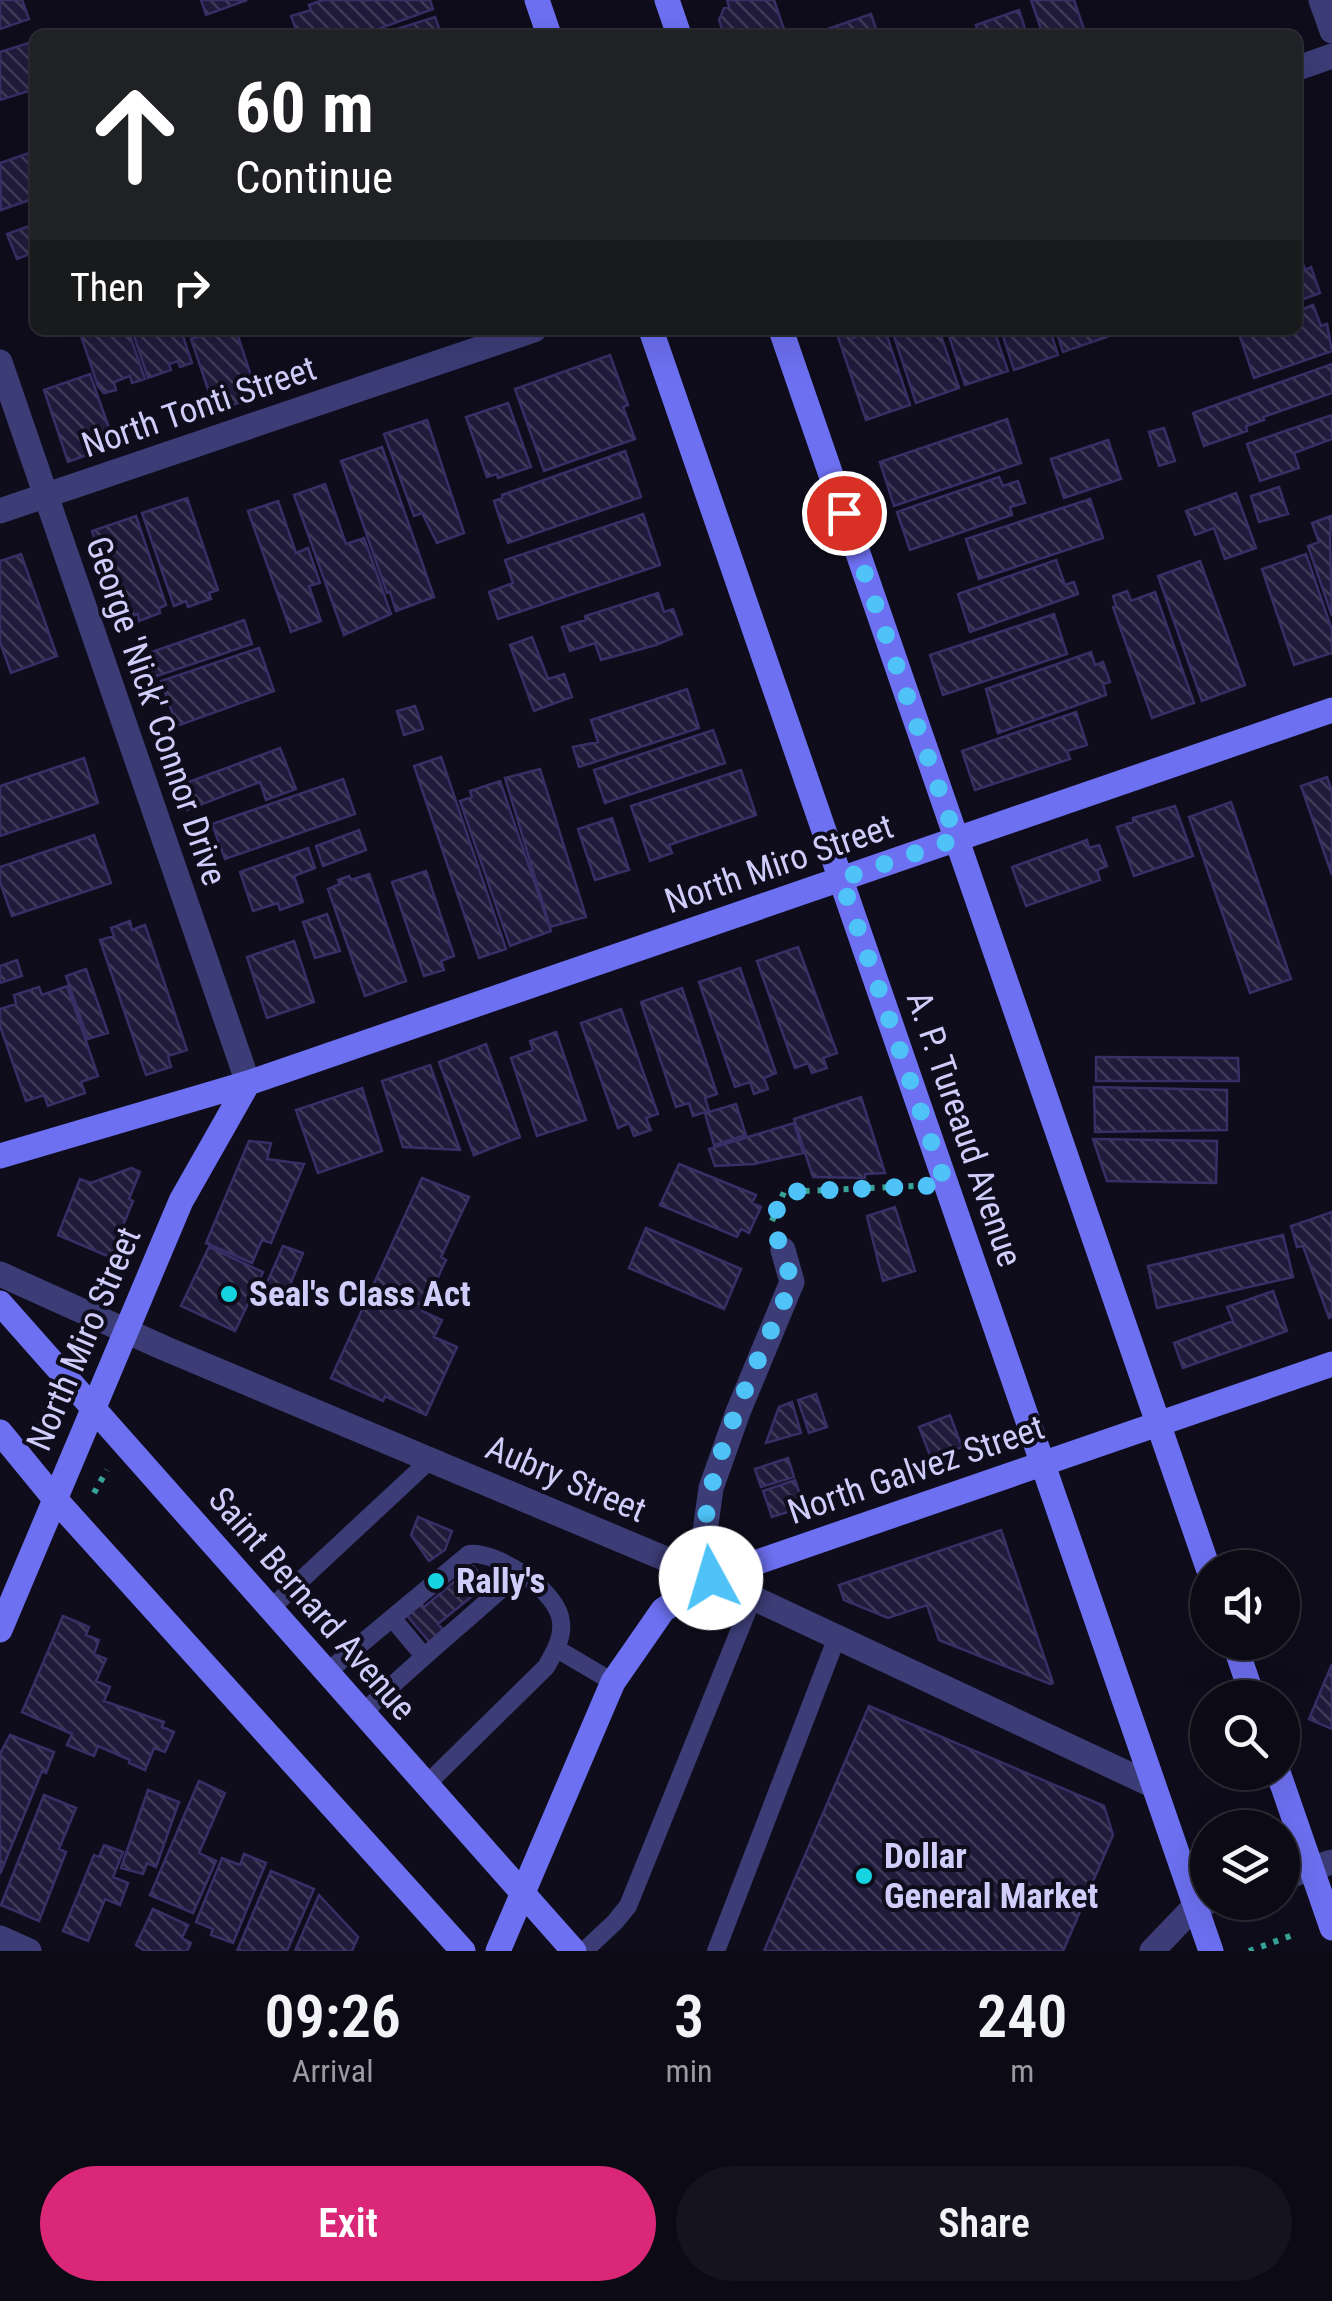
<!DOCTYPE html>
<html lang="en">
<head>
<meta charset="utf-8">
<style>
	body { margin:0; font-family:"Roboto Condensed",sans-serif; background:#14131e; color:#f1f3f6; height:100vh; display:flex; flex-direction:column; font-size:38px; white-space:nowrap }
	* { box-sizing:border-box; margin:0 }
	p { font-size:32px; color:#9a9aa0 }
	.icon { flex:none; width:55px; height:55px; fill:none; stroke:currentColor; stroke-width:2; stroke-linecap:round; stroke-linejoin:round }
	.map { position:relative; height:1951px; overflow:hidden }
	.sheet { display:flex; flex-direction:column; background:#0b0a15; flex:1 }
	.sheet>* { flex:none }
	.top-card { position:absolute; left:30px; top:30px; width:1272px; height:305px; border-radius:15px; box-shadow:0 10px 40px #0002,0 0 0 2px #2b2b34; background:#202124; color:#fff; overflow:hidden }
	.controls { position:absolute; left:1190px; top:1550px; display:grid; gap:20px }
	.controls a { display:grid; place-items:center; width:110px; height:110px; border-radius:50%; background:#0b0a15; box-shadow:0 10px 40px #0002,0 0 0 2px #2b2b34; font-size:50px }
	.pin { position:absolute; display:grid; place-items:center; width:85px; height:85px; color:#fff; margin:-42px; border:5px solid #fff; border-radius:50%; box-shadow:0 2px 10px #0007 }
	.me { position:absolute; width:110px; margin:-55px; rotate:354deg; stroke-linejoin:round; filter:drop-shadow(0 0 8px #0008) }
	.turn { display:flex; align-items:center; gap:35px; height:210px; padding:0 40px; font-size:45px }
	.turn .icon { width:130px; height:130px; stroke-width:2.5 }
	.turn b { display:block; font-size:70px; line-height:85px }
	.then { display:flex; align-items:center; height:95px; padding:0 40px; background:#0003; gap:20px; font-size:38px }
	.eta { display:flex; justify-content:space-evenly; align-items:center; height:170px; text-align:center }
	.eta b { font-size:60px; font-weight:600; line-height:70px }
	.button { display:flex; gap:20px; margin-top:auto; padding:20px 40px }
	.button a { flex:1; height:115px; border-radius:60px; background:#db2777; color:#fff; font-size:40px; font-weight:600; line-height:115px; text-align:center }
	.button a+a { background:#14131e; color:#f1f3f6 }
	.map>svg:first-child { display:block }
</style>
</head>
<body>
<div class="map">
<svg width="1332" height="1951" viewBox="0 0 1332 1951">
	<defs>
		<pattern id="building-back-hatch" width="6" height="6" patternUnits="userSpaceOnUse" patternTransform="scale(2.5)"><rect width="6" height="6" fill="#201b3b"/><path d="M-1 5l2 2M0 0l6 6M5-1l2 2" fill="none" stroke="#3f3b58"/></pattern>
	</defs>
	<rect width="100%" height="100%" fill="#0f0d1c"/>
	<!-- building -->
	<path fill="url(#building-back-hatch)" stroke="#372f65" stroke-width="2.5" d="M 0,0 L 22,0 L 29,19 L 0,29 Z
		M 201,0 L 247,0 L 206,15 Z
		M 323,0 L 430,0 L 433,9 L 362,35 L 298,35 L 291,16 L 311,10 L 309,5 Z
		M 727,0 L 774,0 L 786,35 L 724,35 L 719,20 L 724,8 L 729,7 Z
		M 1031,0 L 1074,0 L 1086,35 L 1043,35 Z
		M 1019,10 L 1027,35 L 979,35 L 976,25 Z
		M 871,14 L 878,35 L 810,35 Z
		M 435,17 L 439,28 L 429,31 L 430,35 L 378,35 Z
		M 35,41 L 35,89 L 0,100 L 0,52 Z
		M 35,151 L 35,198 L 1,210 L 0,163 Z
		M 35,224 L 35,252 L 17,259 L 7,234 Z
		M 1298,248 L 1305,270 L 1311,267 L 1320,293 L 1298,301 Z
		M 1313,305 L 1321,326 L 1327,324 L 1332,351 L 1254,378 L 1238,331 L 1298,330 L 1298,311 Z
		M 79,330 L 128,330 L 145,379 L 132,383 L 130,376 L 114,382 L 116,390 L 104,393 L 98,386 Z
		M 132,330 L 181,330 L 192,363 L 180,367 L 178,361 L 169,364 L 171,370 L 148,378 Z
		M 218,330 L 236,330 L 258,397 L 215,410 L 191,339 Z
		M 850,330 L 853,338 L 869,330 L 885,330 L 910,405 L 866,420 L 836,331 Z
		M 892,330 L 939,330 L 959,388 L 916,403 Z
		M 947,330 L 994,330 L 1008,371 L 965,385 Z
		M 1001,330 L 1050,330 L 1058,355 L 1014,370 Z
		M 1056,330 L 1105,330 L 1107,337 L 1063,352 Z
		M 610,355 L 628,405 L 623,407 L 635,439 L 544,471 L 515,389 Z
		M 1332,364 L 1332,393 L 1263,417 L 1264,420 L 1246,426 L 1247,431 L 1204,446 L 1193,413 Z
		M 90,374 L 115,445 L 68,462 L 44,390 Z
		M 508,403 L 531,467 L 498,478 L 497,474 L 487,477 L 466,417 Z
		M 1332,415 L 1332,439 L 1294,453 L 1299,468 L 1260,481 L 1247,444 Z
		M 1007,419 L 1021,463 L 894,506 L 880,462 Z
		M 427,420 L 464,533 L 437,543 L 422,513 L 414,516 L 384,434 Z
		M 1164,428 L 1175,461 L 1159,466 L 1149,432 Z
		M 1108,440 L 1121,479 L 1064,498 L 1051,459 Z
		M 382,447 L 434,597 L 396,611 L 390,592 L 387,593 L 341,461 Z
		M 625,451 L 641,497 L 508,543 L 494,501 L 502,498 L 502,495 Z
		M 999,477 L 1003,486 L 1018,481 L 1025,503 L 1010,507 L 1012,515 L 910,550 L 897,512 Z
		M 325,484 L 346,544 L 364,538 L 391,614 L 344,635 L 294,495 Z
		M 1279,487 L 1288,514 L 1259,522 L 1251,496 Z
		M 1236,493 L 1256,548 L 1225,559 L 1214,528 L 1195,535 L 1186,511 Z
		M 187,498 L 218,590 L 209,593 L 211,599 L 188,607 L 186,601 L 174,606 L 142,513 Z
		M 1090,499 L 1103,538 L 979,579 L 966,539 Z
		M 278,501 L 296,553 L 308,548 L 320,583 L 309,586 L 321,621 L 291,632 L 248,511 Z
		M 643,514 L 660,565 L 498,619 L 489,592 L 513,583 L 505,560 Z
		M 136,516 L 166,605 L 159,608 L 160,613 L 139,621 L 138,614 L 122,620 L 92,531 Z
		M 1331,516 L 1330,540 L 1332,616 L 1308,546 L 1319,542 L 1312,523 Z
		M 21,554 L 57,656 L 11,673 L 0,642 L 0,561 Z
		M 1306,554 L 1332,630 L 1332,653 L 1294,665 L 1262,569 Z
		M 1056,560 L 1065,585 L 1074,582 L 1078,594 L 970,632 L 958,594 Z
		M 1200,561 L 1245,685 L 1202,701 L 1158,576 Z
		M 1127,591 L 1131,601 L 1155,592 L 1194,703 L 1152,718 L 1113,607 L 1116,606 L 1113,596 Z
		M 658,593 L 664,612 L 673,609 L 682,634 L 656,645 L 601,660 L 595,643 L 570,651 L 562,627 L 586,620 L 585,616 Z
		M 1054,614 L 1067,654 L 943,695 L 930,655 Z
		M 244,620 L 252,644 L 145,680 L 137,657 Z
		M 532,637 L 548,679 L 564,674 L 572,697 L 534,711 L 510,645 Z
		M 259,648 L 274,691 L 177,726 L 161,681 Z
		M 1091,652 L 1095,665 L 1103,662 L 1110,682 L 1103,684 L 1106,695 L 998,733 L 986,689 Z
		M 687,689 L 699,728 L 579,767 L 573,747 L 598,742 L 591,720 Z
		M 415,706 L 423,729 L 404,735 L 397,711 Z
		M 1076,712 L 1087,745 L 1067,751 L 1070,759 L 975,790 L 962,751 Z
		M 713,730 L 725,763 L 605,803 L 594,770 Z
		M 280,748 L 296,789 L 266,800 L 260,782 L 187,810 L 178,786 Z
		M 441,757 L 506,949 L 479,958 L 414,766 Z
		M 84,758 L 98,803 L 0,836 L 0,786 Z
		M 540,769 L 586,917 L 550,927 L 505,778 Z
		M 741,770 L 756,815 L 669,845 L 672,853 L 650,861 L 631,806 Z
		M 1327,777 L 1332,792 L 1332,875 L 1301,786 Z
		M 343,779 L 355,814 L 225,859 L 212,824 Z
		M 500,781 L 551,931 L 510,946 L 460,801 L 472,797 L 470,791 Z
		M 1231,802 L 1291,979 L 1250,993 L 1189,817 Z
		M 1175,806 L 1193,856 L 1134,876 L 1117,827 L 1133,822 L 1133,818 Z
		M 612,818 L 629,870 L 595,880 L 578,829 Z
		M 359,830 L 366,850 L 323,866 L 316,846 Z
		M 94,835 L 111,883 L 12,916 L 0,882 L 0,867 Z
		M 1087,840 L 1089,848 L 1099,845 L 1107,866 L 1097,870 L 1100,880 L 1026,906 L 1012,867 Z
		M 308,848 L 315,868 L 294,876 L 303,902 L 280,910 L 278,903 L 253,911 L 240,872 Z
		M 426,871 L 454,956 L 441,961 L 444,970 L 424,976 L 392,882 Z
		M 369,874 L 406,981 L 365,996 L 328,889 L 340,884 L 338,880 L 349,876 L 351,880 Z
		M 327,914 L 340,951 L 315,958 L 303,922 Z
		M 130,921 L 132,930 L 145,925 L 187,1050 L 168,1056 L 171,1067 L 146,1075 L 100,940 L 114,936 L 111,928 Z
		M 294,941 L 314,1002 L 267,1018 L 247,957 Z
		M 798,947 L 837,1053 L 823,1058 L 827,1068 L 812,1073 L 808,1063 L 795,1068 L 757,961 Z
		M 17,960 L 22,976 L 0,983 L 0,966 Z
		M 740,968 L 776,1073 L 764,1078 L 768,1089 L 754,1094 L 750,1082 L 735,1087 L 699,982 Z
		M 86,969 L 108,1033 L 88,1039 L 66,976 Z
		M 67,986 L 98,1076 L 81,1082 L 85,1093 L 48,1106 L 44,1095 L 26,1101 L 0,1026 L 0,1009 L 16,1004 L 14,995 L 39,987 L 42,995 Z
		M 682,988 L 717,1094 L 705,1098 L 709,1111 L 693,1116 L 689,1103 L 676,1107 L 641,1002 Z
		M 621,1009 L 658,1114 L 646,1118 L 651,1130 L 634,1136 L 629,1123 L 618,1128 L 581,1023 Z
		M 556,1032 L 586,1120 L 537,1136 L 511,1058 L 533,1050 L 530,1041 Z
		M 486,1044 L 520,1137 L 474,1155 L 439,1062 Z
		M 1096,1057 L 1238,1058 L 1239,1081 L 1096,1081 Z
		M 430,1065 L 460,1150 L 403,1147 L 382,1081 Z
		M 1094,1087 L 1227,1090 L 1227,1130 L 1095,1132 Z
		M 362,1088 L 382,1151 L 318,1173 L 296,1110 Z
		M 861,1097 L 885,1173 L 865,1174 L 865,1178 L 813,1177 L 794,1119 Z
		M 736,1104 L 746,1135 L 714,1145 L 705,1113 Z
		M 794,1123 L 803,1153 L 754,1164 L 715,1166 L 709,1149 Z
		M 1093,1139 L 1217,1141 L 1216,1183 L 1107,1181 Z
		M 249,1141 L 271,1143 L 267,1159 L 304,1164 L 271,1243 L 262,1240 L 252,1263 L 206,1243 Z
		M 679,1164 L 756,1195 L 752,1203 L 761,1207 L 749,1233 L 741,1229 L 737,1237 L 660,1205 Z
		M 131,1168 L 140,1172 L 129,1199 L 133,1201 L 110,1257 L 58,1235 L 80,1179 L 91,1183 Z
		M 422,1178 L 469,1197 L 441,1257 L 446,1260 L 422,1311 L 442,1320 L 434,1337 L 457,1347 L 426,1415 L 385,1396 L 383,1401 L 331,1378 Z
		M 895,1207 L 915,1271 L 883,1281 L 867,1216 Z
		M 1332,1212 L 1332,1317 L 1329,1318 L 1303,1246 L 1297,1247 L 1291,1226 Z
		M 646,1228 L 741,1269 L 724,1309 L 629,1268 Z
		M 1283,1235 L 1293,1277 L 1157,1308 L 1148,1266 Z
		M 283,1246 L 303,1253 L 284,1300 L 263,1292 Z
		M 209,1247 L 263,1272 L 235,1331 L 181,1306 Z
		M 1273,1291 L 1287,1331 L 1183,1368 L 1174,1343 L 1233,1321 L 1227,1307 Z
		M 816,1394 L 827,1427 L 809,1433 L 798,1400 Z
		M 792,1402 L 801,1433 L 766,1443 L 779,1407 Z
		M 950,1415 L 962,1447 L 931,1458 L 919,1427 Z
		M 788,1458 L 794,1477 L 761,1487 L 755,1469 Z
		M 795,1480 L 804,1507 L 772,1517 L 763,1491 Z
		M 418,1517 L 452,1531 L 445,1550 L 429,1561 L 411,1535 Z
		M 1001,1530 L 1053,1683 L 1050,1684 L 939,1640 L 927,1605 L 888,1618 L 844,1600 L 839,1585 Z
		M 473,1566 L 488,1583 L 438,1624 L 446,1633 L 432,1645 L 403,1611 L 418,1599 L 424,1607 Z
		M 63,1616 L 89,1627 L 86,1635 L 99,1640 L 94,1654 L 106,1659 L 96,1681 L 110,1687 L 104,1701 L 164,1722 L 162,1727 L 174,1732 L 165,1752 L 154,1748 L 145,1770 L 129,1763 L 130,1760 L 98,1746 L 94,1756 L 67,1745 L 72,1734 L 22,1712 Z
		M 1332,1664 L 1332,1729 L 1309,1719 Z
		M 869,1706 L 1104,1806 L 1113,1835 L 1063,1951 L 764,1951 Z
		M 10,1735 L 54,1752 L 46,1773 L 42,1771 L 0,1874 L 0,1754 Z
		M 199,1781 L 225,1793 L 199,1853 L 216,1861 L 193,1913 L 150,1895 Z
		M 148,1790 L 179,1802 L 156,1867 L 147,1863 L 143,1874 L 121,1868 Z
		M 44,1795 L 76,1808 L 59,1849 L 66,1852 L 39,1921 L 1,1905 Z
		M 104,1845 L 123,1852 L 113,1877 L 128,1883 L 120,1905 L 105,1899 L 88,1941 L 63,1931 L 94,1855 L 99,1857 Z
		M 244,1854 L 266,1863 L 233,1943 L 211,1935 L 213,1929 L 196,1922 L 222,1858 L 240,1865 Z
		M 271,1871 L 314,1889 L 287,1951 L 237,1951 Z
		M 319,1895 L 358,1937 L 352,1951 L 295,1951 Z
		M 153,1909 L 188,1925 L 182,1938 L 191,1943 L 187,1951 L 145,1951 L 136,1945 Z"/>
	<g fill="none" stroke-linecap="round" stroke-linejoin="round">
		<!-- path -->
		<path stroke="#38a498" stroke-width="6" stroke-dasharray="5 8" stroke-linecap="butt" d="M 772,1221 L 784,1192 L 915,1186
			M 40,1428 L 50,1403
			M 94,1493 L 107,1470
			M 1249,1951 L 1293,1935"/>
		<!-- lane -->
		<path stroke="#3c3d77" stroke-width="18" d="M 270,1609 L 430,1460
			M 392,1618 L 423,1655
			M 557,1649 L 613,1682
			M 326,1673 L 469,1554 C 497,1551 559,1591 561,1622 C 563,1638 554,1653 546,1667 L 425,1786
			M 362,1714 C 413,1664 468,1620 520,1572
			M 584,1951 L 615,1922 L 628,1906 L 753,1597
			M 716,1951 L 837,1637"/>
		<!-- street -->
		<path stroke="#3c3d77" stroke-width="25" d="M 1321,0 L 1332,31
			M 1298,68 L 1332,56
			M 0,362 L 248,1083
			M 0,511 L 534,330
			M 0,1274 L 164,1348 L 711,1578 L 1154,1786
			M 711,1578 L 705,1532 L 711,1488 L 738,1412 L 792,1282 L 783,1250
			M 1282,1878 L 1332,1862
			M 0,1938 L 29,1951
			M 1152,1951 L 1195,1906 L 1208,1902"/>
		<!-- secondary -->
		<path stroke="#6d70f1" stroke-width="25" d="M 537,0 L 549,35
			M 667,0 L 679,35
			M 651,330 L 1211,1951
			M 781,330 L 1208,1568
			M 0,1156 L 248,1083
			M 0,1303 L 574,1951
			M 0,1432 L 55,1499 L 463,1951
			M 0,1630 L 181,1201 L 248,1083 L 1332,710
			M 1234,1642 L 1253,1698
			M 1278,1772 L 1332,1928
			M 498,1951 L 613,1682 L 663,1610 L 711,1578 L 1332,1364"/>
	</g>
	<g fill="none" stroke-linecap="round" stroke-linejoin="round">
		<!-- route -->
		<path stroke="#4fc3f7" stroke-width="18" stroke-dasharray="0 32.4" d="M 711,1578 C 709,1563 705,1546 705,1531 C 707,1460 764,1350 792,1282 L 772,1222 L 784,1192 L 946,1185 L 841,879 L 956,839 L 844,513"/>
	</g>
	<!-- markers -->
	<g fill="#15d4df" stroke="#0f0d1c" stroke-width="4">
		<circle cx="229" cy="1294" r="10"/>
		<circle cx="436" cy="1581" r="10"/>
		<circle cx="864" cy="1876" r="10"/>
	</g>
	<g text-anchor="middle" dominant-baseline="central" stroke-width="8" stroke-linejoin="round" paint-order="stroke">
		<!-- street labels -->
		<g font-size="35" fill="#d0cdfa" stroke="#0f0d1c">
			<text transform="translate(199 407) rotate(-19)">North Tonti Street</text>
			<text transform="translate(156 711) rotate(71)">George 'Nick' Connor Drive</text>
			<text transform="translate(779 864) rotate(-19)">North Miro Street</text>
			<text transform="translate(964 1129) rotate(71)">A. P. Tureaud Avenue</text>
			<text transform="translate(84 1339) rotate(-67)">North Miro Street</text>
			<text transform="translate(916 1470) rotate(-19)">North Galvez Street</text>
			<text transform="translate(566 1479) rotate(23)">Aubry Street</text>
			<text transform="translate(312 1604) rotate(49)">Saint Bernard Avenue</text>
		</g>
		<!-- poi labels -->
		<g font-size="35" font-weight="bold" fill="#d0cdfa" stroke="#0f0d1c" text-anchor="start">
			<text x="249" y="1294">Seal's Class Act</text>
			<text x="456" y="1581">Rally's</text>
			<text x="884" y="1856">Dollar<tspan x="884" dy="40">General Market</tspan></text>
		</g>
	</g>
</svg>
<div class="controls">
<a><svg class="icon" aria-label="sound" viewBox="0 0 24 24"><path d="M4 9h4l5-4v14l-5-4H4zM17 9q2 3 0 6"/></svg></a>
<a><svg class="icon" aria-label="search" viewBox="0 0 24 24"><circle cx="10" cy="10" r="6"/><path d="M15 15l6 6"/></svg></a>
<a><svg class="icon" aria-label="layers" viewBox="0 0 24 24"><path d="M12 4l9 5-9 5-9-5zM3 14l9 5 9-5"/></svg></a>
</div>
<div class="pin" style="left:844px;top:513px;background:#d93025"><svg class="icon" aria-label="arrive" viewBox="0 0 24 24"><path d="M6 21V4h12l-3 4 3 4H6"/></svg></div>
<svg class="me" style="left:711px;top:1578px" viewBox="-20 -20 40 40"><circle r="19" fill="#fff"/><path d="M0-13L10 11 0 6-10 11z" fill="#4fc3f7"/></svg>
<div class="top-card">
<div class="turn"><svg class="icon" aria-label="ahead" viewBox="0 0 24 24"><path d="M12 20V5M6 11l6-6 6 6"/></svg><div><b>60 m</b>Continue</div></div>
<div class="then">Then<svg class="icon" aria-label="right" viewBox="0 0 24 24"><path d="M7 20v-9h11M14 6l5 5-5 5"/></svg></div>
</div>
</div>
<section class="sheet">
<div class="eta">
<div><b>09:26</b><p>Arrival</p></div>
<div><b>3</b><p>min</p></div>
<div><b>240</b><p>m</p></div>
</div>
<div class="button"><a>Exit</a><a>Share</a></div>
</section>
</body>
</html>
